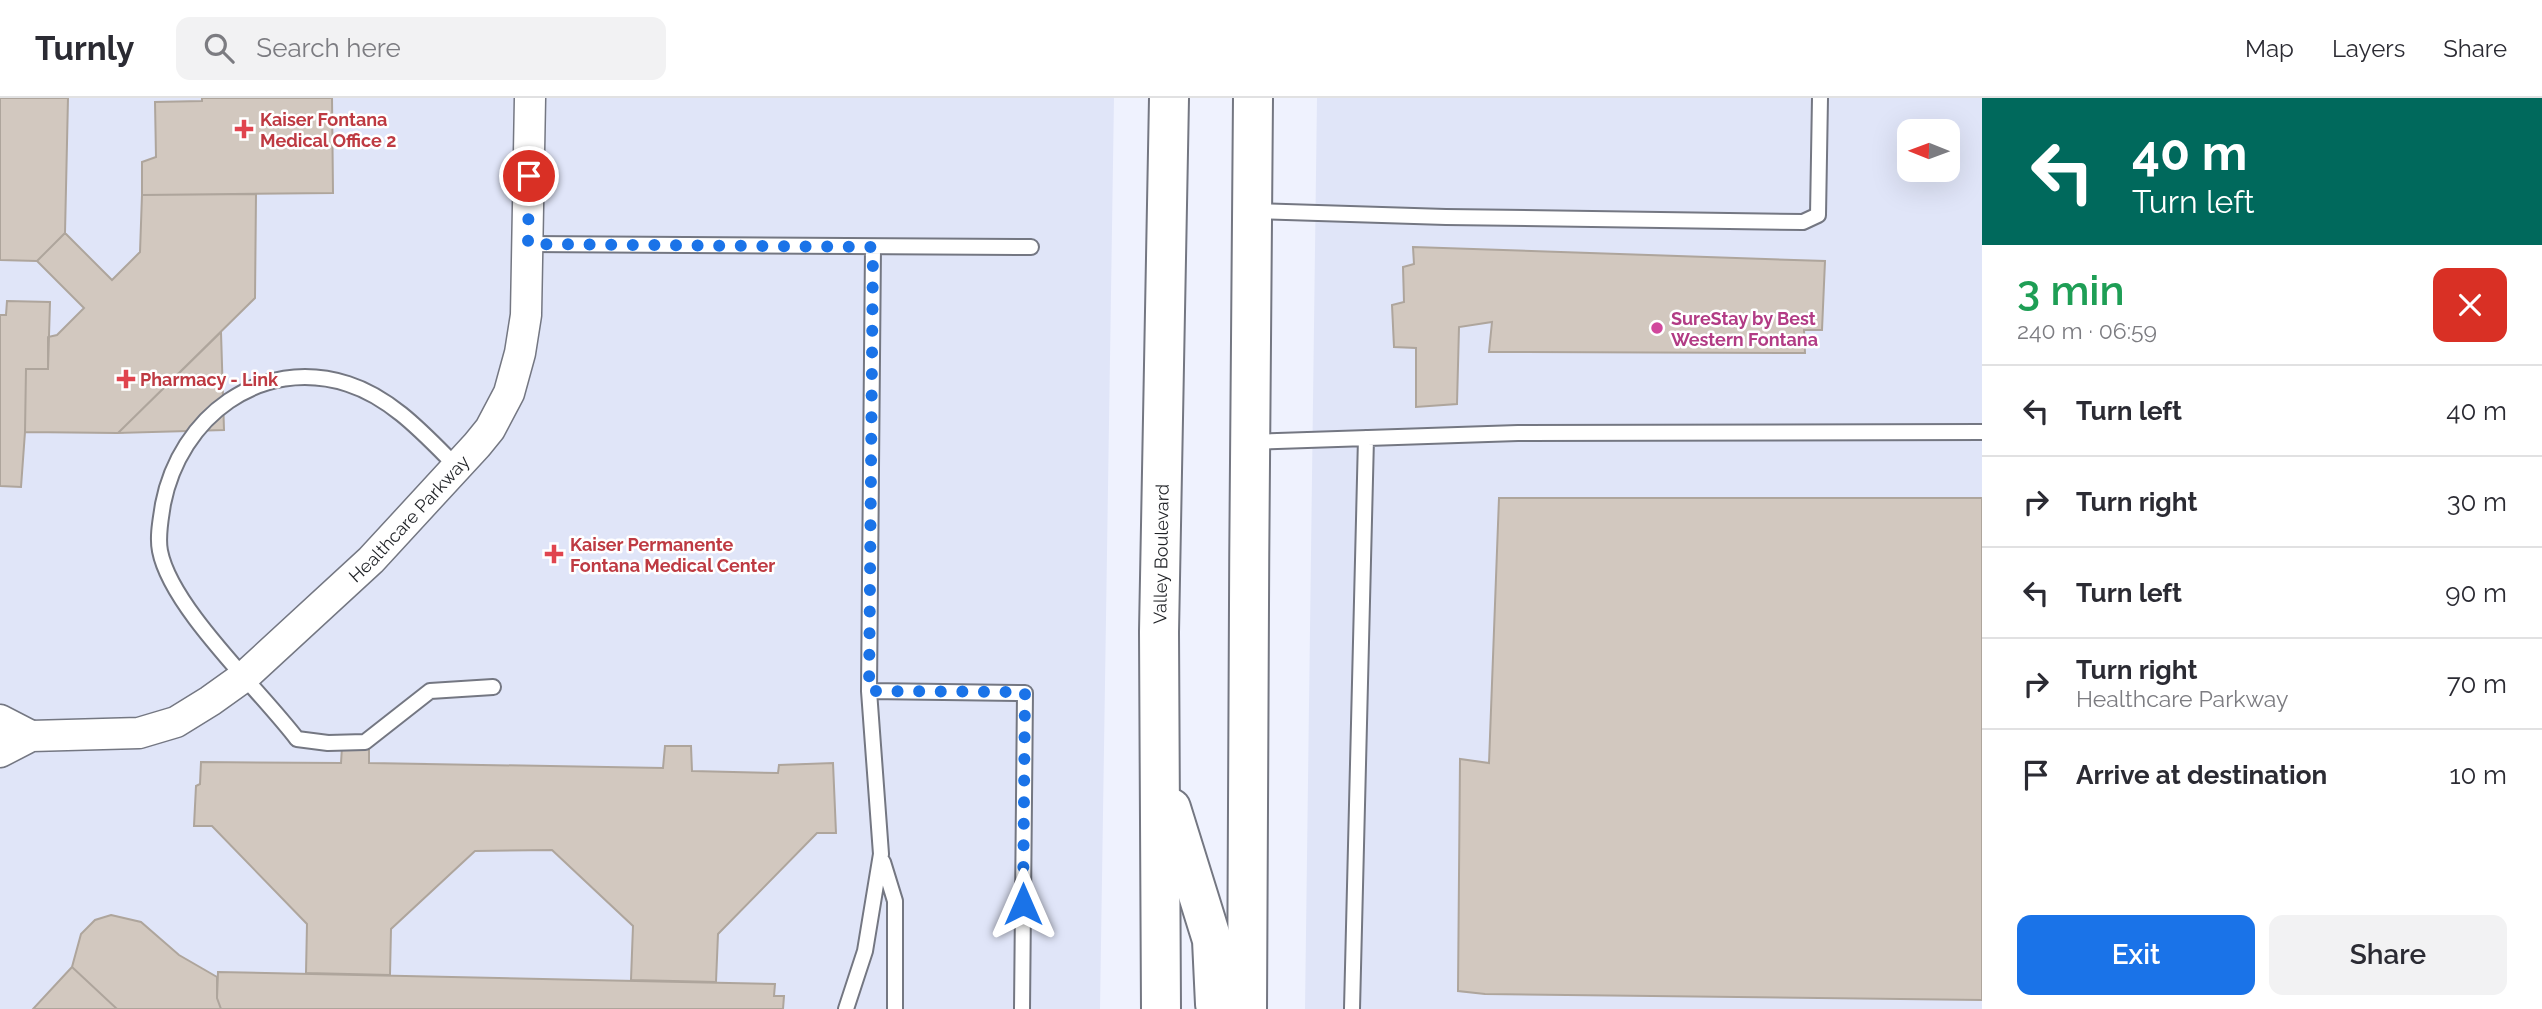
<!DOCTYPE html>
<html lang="en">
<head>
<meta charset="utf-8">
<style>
	body { margin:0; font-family:Raleway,sans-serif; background:#f2f2f3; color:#2b2b33; height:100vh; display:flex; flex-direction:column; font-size:26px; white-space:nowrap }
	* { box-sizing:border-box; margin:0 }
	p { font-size:23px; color:#7c7c81 }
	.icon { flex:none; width:38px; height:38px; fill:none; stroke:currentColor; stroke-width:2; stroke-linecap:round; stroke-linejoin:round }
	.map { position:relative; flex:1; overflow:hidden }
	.sheet { display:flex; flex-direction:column; background:#fff; width:560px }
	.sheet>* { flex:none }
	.top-card { background:#00695c; color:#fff; overflow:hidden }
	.needle { width:46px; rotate:271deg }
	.tools { position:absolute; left:1897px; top:21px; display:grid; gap:14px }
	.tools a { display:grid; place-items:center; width:63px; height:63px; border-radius:14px; background:#fff; box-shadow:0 7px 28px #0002; font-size:35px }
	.pin { position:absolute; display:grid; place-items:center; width:60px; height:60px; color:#fff; margin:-30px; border:4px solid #fff; border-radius:50%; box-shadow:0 2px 7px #0007 }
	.me { position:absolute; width:77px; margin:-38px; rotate:0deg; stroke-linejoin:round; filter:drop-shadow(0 0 5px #0008) }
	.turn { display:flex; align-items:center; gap:24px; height:147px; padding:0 35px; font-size:32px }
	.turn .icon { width:91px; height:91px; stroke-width:2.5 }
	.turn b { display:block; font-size:49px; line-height:60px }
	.round { display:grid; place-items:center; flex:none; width:74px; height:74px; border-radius:14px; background:#f2f2f3 }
	.head { display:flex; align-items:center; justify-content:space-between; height:119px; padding:0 35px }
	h1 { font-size:42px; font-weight:600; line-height:52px; color:#1e9e55 }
	.button { display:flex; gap:14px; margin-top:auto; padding:14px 35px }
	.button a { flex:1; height:80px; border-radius:14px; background:#1a73e8; color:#fff; font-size:28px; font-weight:600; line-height:80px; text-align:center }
	.button a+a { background:#f2f2f3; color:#2b2b33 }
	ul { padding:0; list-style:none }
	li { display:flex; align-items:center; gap:21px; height:91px; padding:0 35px; border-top:2px solid #e1e1e2 }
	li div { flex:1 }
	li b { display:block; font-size:26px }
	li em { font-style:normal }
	header { display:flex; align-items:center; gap:42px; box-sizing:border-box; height:98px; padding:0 35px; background:#fff; border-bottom:2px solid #e1e1e2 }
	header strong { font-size:33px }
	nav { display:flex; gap:38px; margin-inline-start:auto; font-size:24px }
	.search { width:490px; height:63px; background:#f2f2f3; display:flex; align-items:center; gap:18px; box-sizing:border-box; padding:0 24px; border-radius:14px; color:#7c7c81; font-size:26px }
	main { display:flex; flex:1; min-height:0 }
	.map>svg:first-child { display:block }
</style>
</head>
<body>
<header>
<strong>Turnly</strong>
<div class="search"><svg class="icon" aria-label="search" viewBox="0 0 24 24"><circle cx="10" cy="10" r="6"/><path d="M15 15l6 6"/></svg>Search here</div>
<nav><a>Map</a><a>Layers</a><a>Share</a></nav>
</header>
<main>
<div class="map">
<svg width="1982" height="911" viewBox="0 0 1982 911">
	<rect width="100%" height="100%" fill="#eff2fe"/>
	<!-- built -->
	<path fill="#e0e5f8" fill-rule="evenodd" d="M 0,0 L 1114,0 L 1100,911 L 0,911 Z
		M 1317,0 L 1982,0 L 1982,911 L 1305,911 ZM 1909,33 L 1948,33 L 1948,72 L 1909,72 Z"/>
	<!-- building -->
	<path fill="#d2c8bf" stroke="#aea59c" stroke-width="2" d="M 0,0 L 68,0 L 65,135 L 37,163 L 0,162 Z
		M 202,0 L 332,0 L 333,95 L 142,97 L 142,64 L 156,59 L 155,4 L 202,3 Z
		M 256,96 L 255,200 L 118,335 L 25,334 L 26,271 L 48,271 L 48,239 L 57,237 L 84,210 L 37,163 L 65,135 L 112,182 L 140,154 L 142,97 Z
		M 1413,149 L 1825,163 L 1822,232 L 1804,232 L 1805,255 L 1489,254 L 1492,224 L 1459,229 L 1457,306 L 1416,309 L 1416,250 L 1394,249 L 1392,207 L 1404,204 L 1403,169 L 1414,166 Z
		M 7,203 L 50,204 L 48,271 L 26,271 L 25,334 L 21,389 L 0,388 L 0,217 L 6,217 Z
		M 221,234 L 224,332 L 118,335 Z
		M 1499,400 L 1982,400 L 1982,902 L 1485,896 L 1458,893 L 1460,661 L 1489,665 Z
		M 665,648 L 691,648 L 692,673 L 778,675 L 779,667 L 833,665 L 836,735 L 817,735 L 718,836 L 716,884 L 631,882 L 633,828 L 552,752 L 475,753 L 391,831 L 390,877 L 306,875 L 307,826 L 212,728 L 194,728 L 196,688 L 200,686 L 201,664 L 341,665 L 342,649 L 369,649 L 369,665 L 663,670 Z
		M 111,817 L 141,824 L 179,857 L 217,879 L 217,900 L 221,911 L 117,911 L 72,869 L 81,836 L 95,822 Z
		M 72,869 L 117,911 L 33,911 Z
		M 218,874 L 775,886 L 774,898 L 784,898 L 783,911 L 221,911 L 217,900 Z"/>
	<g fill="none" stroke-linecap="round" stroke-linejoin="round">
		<!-- service casing -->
		<g stroke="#747782" stroke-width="18">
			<path id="service" d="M 1253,113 L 1446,119 L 1803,124 L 1818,117 L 1820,0
				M 528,146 L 1031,149
				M 1251,344 L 1518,335 L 1982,334
				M 457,369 C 425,337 392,300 348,286 C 260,258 180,319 163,406 C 161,420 157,438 160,453 C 171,510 260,592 297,641 L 328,645 L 365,644 L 430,593 L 493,589
				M 869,593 L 1025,595 L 1022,911
				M 883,764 L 895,803 L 895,911
				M 846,911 L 865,853 L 881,756 L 869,593 L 873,149
				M 1352,911 L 1366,340"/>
		</g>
		<!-- minor casing -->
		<g stroke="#747782" stroke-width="33">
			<g id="minor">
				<path d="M 0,622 L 31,638"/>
				<path id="s1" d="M 0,654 L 31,638 L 139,635 L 176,624 L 210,603 L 245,578 L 371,462 L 477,347 L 490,331 L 509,295 L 520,255 L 526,217 L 530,0"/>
			</g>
		</g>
		<!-- primary casing -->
		<g stroke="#747782" stroke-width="42">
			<g id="primary">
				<path d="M 1171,710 L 1212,842 L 1215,906 L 1219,911"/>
				<path id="s2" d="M 1161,911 L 1159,534 L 1169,0"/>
				<path d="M 1247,911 C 1249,607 1249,304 1253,0"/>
			</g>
		</g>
		<!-- service -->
		<use href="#service" stroke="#fff" stroke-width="14"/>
		<!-- minor -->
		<use href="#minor" stroke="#fff" stroke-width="30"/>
		<!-- primary -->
		<use href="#primary" stroke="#fff" stroke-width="38"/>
	</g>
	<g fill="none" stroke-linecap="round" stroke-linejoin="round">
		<!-- route -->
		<path stroke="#1a73e8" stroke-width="12" stroke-dasharray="0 21.6" d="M 529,78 L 528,146 L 873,149 L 869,593 L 1025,594 L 1023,806"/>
	</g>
	<!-- markers -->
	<g fill="#e0444e" stroke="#fff" stroke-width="2.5">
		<path d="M240.5 20.5h7v7h7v7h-7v7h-7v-7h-7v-7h7z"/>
		<path d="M122.5 270.5h7v7h7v7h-7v7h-7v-7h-7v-7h7z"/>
		<path d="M550.5 445.5h7v7h7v7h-7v7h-7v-7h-7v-7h7z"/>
	</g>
	<circle fill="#d1479c" stroke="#fff" stroke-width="2.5" cx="1657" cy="230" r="7"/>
	<g text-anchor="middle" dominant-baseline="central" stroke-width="5" stroke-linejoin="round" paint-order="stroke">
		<!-- health labels -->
		<g font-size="18" font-weight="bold" fill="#be3a42" stroke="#fff" text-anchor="start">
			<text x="260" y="21">Kaiser Fontana<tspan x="260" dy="21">Medical Office 2</tspan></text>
			<text x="140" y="281">Pharmacy - Link</text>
			<text x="570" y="446">Kaiser Permanente<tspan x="570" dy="21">Fontana Medical Center</tspan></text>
		</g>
		<!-- hotel labels -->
		<g font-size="18" font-weight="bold" fill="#b23c85" stroke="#fff" text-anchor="start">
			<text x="1671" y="220">SureStay by Best<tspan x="1671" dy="21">Western Fontana</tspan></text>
		</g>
		<!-- street labels -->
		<g font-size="18" fill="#1f2125" stroke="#fff">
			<text stroke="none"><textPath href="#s1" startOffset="492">Healthcare Parkway</textPath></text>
			<text stroke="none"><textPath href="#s2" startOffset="455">Valley Boulevard</textPath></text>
		</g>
	</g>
</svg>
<div class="tools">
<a><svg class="needle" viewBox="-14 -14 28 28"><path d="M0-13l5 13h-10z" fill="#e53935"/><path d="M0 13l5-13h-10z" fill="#7c7c81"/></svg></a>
</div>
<div class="pin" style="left:529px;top:78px;background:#d93025"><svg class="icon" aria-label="arrive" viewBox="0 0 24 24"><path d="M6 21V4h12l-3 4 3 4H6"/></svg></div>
<svg class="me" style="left:1023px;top:806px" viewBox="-20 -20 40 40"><path d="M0-17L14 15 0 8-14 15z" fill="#1a73e8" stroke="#fff" stroke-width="4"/></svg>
</div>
<section class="sheet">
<div class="top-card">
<div class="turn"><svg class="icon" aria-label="left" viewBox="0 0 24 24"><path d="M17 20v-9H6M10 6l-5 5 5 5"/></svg><div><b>40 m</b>Turn left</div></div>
</div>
<div class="head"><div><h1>3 min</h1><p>240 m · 06:59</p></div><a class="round" style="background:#d93025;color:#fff"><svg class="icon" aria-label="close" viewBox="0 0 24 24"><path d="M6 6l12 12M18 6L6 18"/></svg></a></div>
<ul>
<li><svg class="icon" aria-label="left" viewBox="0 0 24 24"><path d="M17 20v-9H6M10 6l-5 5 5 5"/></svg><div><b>Turn left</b></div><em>40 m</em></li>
<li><svg class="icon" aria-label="right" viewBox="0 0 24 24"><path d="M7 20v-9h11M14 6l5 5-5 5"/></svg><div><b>Turn right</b></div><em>30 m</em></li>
<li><svg class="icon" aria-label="left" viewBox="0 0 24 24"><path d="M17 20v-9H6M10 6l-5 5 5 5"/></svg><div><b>Turn left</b></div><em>90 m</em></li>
<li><svg class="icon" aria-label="right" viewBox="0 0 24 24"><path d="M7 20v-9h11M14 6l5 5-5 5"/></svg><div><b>Turn right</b><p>Healthcare Parkway</p></div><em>70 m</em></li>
<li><svg class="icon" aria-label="arrive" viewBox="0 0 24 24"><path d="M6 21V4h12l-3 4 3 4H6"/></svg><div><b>Arrive at destination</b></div><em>10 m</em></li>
</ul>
<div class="button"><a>Exit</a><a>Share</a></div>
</section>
</main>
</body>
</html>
